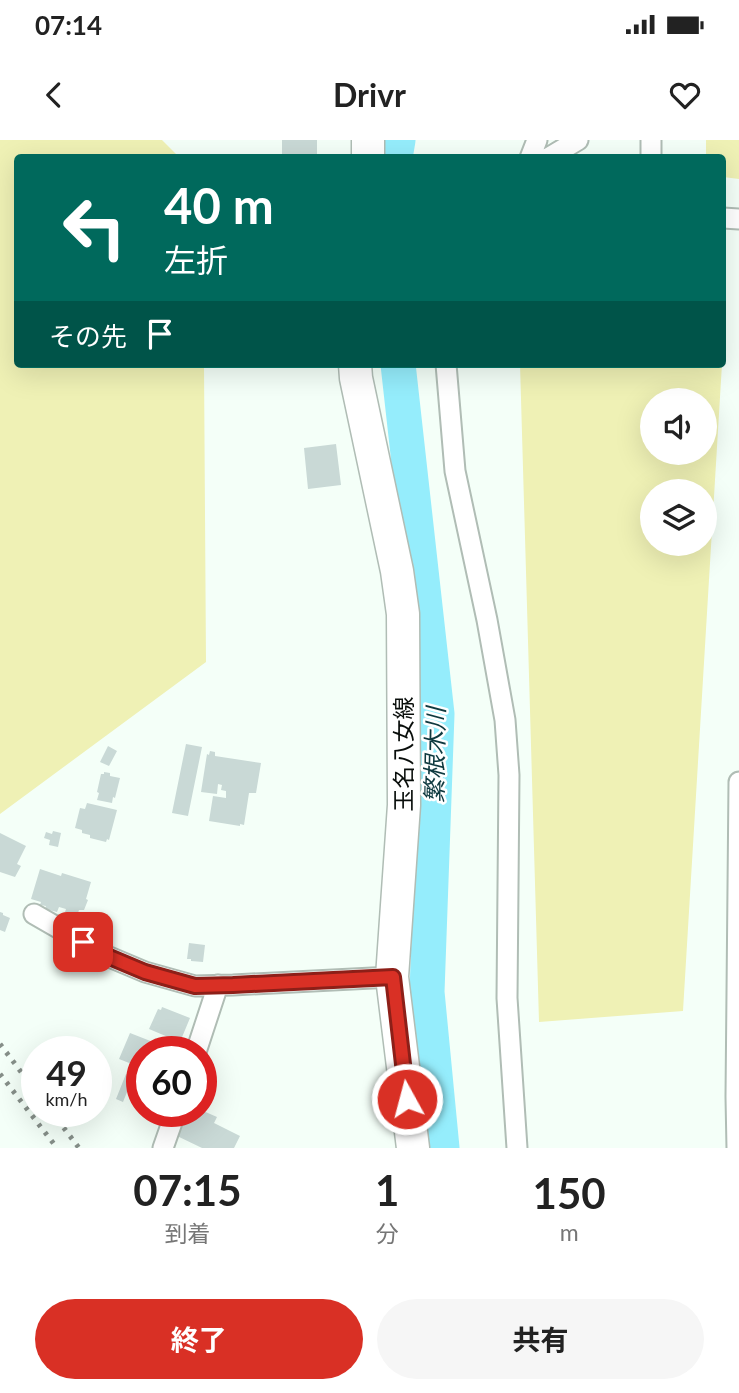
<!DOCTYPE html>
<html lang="ja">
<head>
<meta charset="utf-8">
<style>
	body { margin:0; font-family:Lato,"Noto Sans JP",sans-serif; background:#f6f6f6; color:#222; height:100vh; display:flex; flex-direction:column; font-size:26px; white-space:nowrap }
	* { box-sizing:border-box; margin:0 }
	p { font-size:23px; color:#767676 }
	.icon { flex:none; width:38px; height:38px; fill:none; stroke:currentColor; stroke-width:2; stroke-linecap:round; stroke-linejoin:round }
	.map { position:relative; height:1008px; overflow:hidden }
	.panel { display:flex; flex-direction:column; background:#fff; flex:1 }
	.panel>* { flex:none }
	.guide { position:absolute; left:14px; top:14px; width:712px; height:214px; border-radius:7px; box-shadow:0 7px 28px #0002; background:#00695c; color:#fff; overflow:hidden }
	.controls { position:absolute; left:640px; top:248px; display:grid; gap:14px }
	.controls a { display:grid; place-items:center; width:77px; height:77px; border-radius:50%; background:#fff; box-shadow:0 7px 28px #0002; font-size:35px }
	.speed { position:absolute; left:21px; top:896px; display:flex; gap:14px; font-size:35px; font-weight:700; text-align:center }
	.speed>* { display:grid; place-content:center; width:91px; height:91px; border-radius:50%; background:#fff; box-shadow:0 7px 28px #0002; line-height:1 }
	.speed small { font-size:18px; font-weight:400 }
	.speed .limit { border:10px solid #d22; background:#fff; color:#111 }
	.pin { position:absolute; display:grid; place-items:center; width:60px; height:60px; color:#fff; margin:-30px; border-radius:14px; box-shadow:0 4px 10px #0006 }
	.me { position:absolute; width:77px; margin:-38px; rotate:353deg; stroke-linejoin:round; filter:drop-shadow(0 0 5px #0008) }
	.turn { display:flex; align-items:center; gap:24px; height:147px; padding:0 35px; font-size:32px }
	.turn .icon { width:91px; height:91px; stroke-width:2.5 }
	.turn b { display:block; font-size:49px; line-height:60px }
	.then { display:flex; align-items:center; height:66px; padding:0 35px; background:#0003; gap:14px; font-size:26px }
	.eta { display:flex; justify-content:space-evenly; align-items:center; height:119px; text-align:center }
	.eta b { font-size:42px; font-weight:700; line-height:49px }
	.cta { display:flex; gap:14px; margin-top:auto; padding:14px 35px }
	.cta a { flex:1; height:80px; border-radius:42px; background:#d93025; color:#fff; font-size:28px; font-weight:700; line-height:80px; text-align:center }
	.cta a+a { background:#f6f6f6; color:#222 }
	.status { display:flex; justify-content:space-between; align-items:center; height:49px; padding:0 35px; background:#fff; direction:ltr }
	.status svg { height:19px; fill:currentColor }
	header { display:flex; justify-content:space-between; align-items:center; height:91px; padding:0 35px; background:#fff; font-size:32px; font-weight:700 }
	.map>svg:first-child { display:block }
</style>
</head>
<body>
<div class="status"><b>07:14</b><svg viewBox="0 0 49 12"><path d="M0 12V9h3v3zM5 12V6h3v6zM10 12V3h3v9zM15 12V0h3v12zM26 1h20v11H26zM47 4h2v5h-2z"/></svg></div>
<header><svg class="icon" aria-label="back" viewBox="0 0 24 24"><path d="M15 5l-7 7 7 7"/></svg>Drivr<svg class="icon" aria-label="heart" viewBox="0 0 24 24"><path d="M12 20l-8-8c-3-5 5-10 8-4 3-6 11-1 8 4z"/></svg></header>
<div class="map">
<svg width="739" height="1008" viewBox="0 0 739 1008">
	<rect width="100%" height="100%" fill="#f4fff8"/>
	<!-- green -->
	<path fill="#eff1b5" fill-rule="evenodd" d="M 0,0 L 162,0 L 179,17 L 18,18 L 18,224 L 204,224 L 206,522 L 0,674 Z
		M 706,0 L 739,0 L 739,39 L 723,37 L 723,18 L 706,17 Z
		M 520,224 L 722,224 L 683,871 L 539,882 ZM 653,261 L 705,261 L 705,313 L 653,313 ZM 653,352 L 705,352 L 705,404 L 653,404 Z"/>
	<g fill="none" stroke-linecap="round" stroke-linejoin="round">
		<!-- river -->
		<path stroke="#95edfc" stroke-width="35" d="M 395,18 L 398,0
			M 398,224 L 437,574 L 427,852 L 442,1008"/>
	</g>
	<!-- building -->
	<path fill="#c9d9d6" d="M 282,0 L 317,0 L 317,18 L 282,18 Z
		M 336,304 L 341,345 L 308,349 L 304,308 Z
		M 186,604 L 202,607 L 188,676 L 172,673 Z
		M 108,606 L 117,611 L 109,626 L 100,622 Z
		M 210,611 L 215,612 L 215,616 L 261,623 L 256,653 L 249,653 L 244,685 L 240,684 L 240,686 L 209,681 L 213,656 L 226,658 L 226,651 L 221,650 L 222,645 L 218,644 L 217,654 L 201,652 L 207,614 L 209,615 Z
		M 104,632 L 110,633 L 110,636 L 120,638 L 115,658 L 113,657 L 112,663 L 97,660 L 99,653 L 97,652 L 101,634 L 104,634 Z
		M 87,663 L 117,670 L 109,700 L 107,699 L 106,702 L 90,698 L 90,695 L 82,693 L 82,690 L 75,688 L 80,668 L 85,669 Z
		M 53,691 L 61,693 L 58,707 L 49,705 L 50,700 L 44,698 L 46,692 L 52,694 Z
		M 0,693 L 26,706 L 17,724 L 21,726 L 15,737 L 0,732 Z
		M 40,729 L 61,736 L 62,733 L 91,742 L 86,759 L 88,760 L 84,770 L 79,770 L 77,776 L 65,772 L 66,769 L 59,767 L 57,772 L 45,769 L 46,766 L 40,765 L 41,762 L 31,759 Z
		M 0,772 L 3,773 L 3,775 L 10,778 L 5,792 L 0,790 Z
		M 189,803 L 205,805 L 203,822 L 191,821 L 191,819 L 187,819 Z
		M 162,867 L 190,878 L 180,902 L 149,889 L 158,869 L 161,870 Z
		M 130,893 L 153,902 L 155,898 L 171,905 L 170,907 L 173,908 L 171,912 L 142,912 L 142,928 L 119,919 Z
		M 126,934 L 133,937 L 123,962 L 116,959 Z
		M 201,970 L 217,977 L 214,983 L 240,996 L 234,1008 L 202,1008 L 175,995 L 184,975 L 196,978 Z"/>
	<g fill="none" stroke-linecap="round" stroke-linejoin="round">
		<!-- minor casing -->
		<g stroke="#b0bdb5" stroke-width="23">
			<path id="minor" d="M 651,0 L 651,18
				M 530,18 L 537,0
				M 548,18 L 578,0
				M 723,78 L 739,79
				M 446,224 L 455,331 L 487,480 L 505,580 L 509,635 L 507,858 L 517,1008
				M 34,774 L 107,816 L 145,832 L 195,846 L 233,845 L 392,837
				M 196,912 L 218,845
				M 163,1008 L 176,971
				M 737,1008 L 736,957 L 739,642"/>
		</g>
		<!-- primary casing -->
		<g stroke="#b0bdb5" stroke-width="35">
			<path id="primary" d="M 368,0 L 368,18
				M 355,224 L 356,238 L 397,431 L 403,474 L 404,665 L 392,837 L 413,1008"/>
		</g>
		<!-- minor -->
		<use href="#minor" stroke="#fff" stroke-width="19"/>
		<!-- primary -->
		<use href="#primary" stroke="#fff" stroke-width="32"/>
		<!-- rail -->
		<path stroke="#868f89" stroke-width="5" stroke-dasharray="3.5 7" stroke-linecap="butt" d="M 0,904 L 37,953
			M 0,934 L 57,1008
			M 51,971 L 79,1008"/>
	</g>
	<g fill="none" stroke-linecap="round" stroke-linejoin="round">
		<!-- route casing -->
		<g stroke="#8d1f18" stroke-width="18">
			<path id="route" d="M 83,802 L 107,816 L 145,832 L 195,846 L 233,845 L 393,837 L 407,959"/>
		</g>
		<!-- route -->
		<use href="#route" stroke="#d93025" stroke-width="12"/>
	</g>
	<g text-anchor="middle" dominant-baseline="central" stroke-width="5" stroke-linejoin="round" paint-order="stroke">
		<!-- street labels -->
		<g font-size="23" fill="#090e0b" stroke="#fff">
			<text transform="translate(403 614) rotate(-90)">玉名八女線</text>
		</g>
		<!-- water labels -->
		<g font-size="24" font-style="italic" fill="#0e393f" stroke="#fff">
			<text transform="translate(434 615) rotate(-89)">繁根木川</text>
		</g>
	</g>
</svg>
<div class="controls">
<a><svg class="icon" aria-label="sound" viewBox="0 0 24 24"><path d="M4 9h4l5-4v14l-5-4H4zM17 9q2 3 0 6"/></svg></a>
<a><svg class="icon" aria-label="layers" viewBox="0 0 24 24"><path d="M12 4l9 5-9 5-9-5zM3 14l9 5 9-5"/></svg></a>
</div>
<div class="speed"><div>49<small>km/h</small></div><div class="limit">60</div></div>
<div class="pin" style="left:83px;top:802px;background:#d93025"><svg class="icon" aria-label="arrive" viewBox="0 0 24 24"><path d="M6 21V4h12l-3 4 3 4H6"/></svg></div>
<svg class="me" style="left:407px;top:959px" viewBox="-20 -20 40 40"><circle r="17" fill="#d93025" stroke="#fff" stroke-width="3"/><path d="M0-11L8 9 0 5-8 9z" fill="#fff"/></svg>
<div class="guide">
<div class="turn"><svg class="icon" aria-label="left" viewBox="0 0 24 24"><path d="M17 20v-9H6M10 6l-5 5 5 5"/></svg><div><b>40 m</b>左折</div></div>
<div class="then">その先<svg class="icon" aria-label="arrive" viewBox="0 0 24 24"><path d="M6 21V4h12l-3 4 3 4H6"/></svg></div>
</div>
</div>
<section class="panel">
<div class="eta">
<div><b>07:15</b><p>到着</p></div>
<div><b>1</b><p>分</p></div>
<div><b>150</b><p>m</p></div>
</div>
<div class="cta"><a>終了</a><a>共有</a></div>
</section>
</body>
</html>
